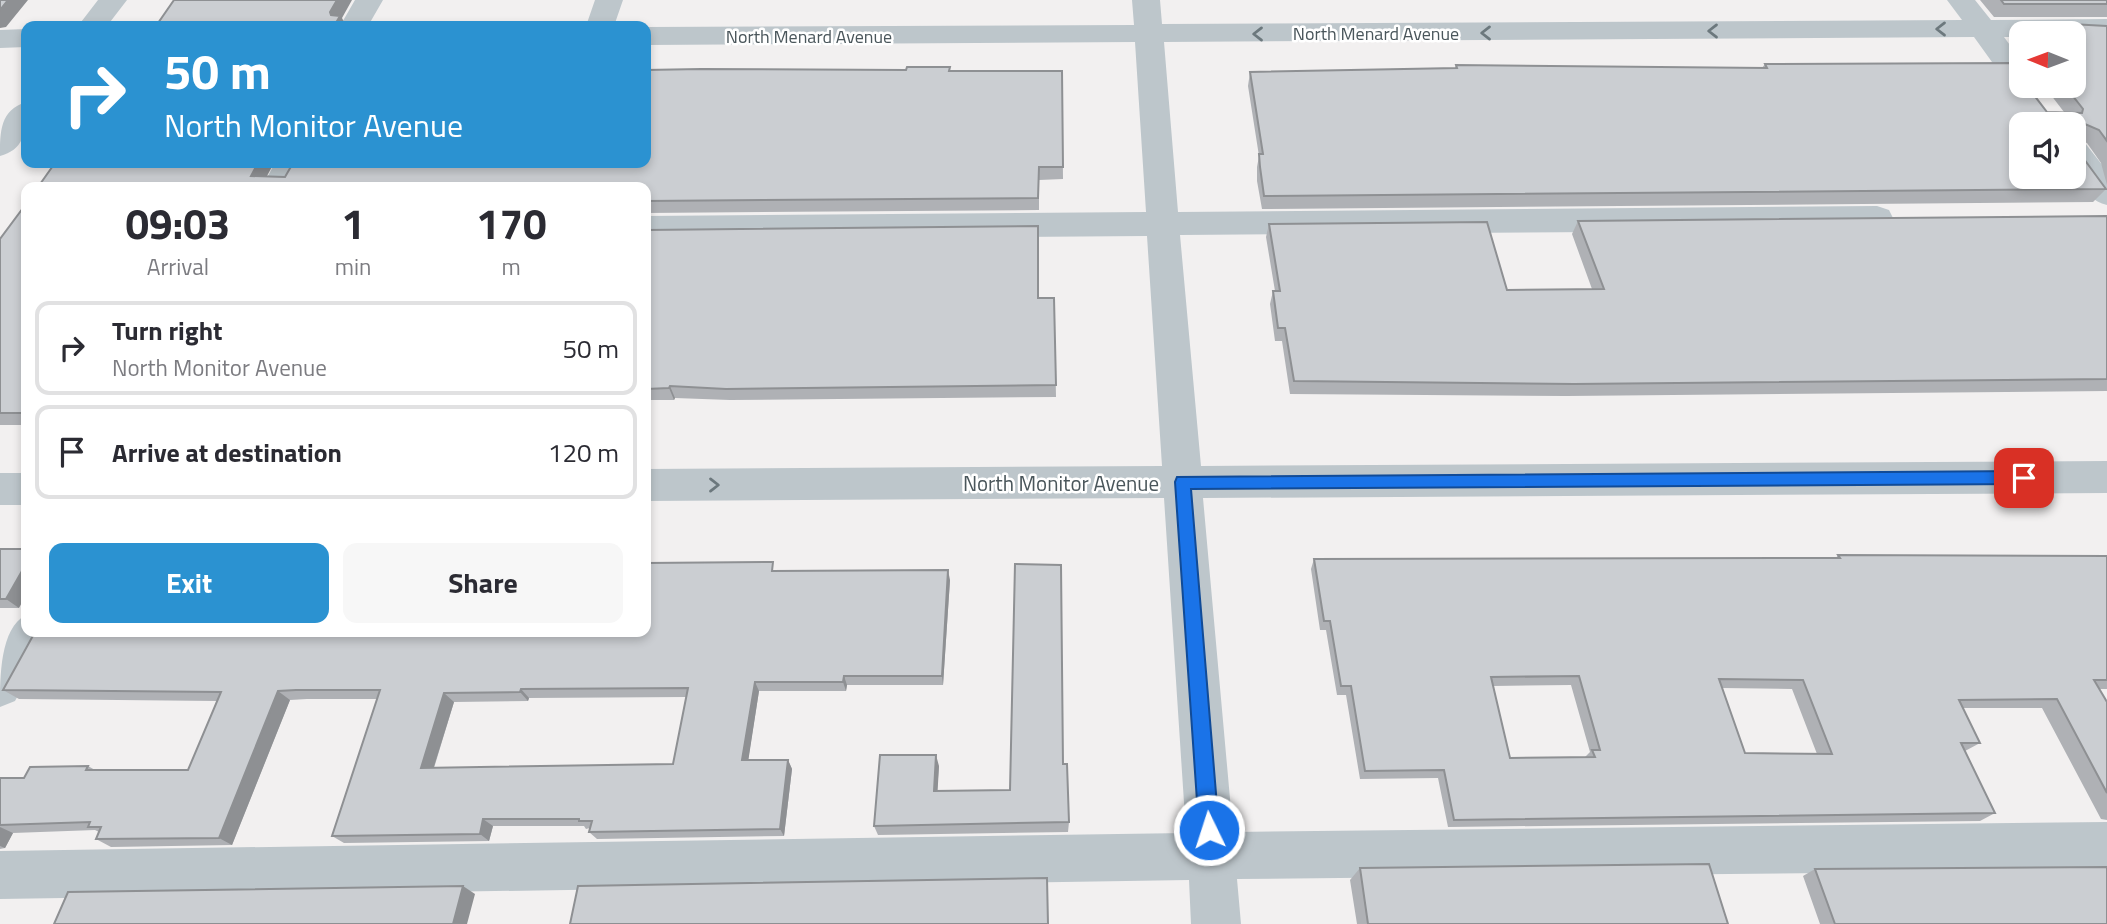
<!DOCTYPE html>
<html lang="en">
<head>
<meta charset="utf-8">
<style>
	body { margin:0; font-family:"Titillium Web",sans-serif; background:#f7f7f7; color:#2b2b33; height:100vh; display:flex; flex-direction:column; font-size:26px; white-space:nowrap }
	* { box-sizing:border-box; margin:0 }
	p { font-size:23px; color:#7c7c81 }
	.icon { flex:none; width:38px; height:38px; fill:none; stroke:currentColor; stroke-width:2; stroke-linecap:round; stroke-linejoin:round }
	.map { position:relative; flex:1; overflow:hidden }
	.details { position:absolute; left:21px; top:182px; width:630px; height:455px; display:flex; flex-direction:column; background:#fff; border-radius:14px; box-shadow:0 4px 10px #0003 }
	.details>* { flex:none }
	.top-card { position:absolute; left:21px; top:21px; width:630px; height:147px; border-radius:14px; box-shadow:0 4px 10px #0003; background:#2b92d1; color:#fff; overflow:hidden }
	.needle { width:46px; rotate:271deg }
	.tools { position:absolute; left:2009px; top:21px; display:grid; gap:14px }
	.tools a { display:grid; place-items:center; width:77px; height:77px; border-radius:14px; background:#fff; box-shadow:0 4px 10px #0003; font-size:35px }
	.pin { position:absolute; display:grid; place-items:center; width:60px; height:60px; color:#fff; margin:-30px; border-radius:14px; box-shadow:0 4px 10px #0006 }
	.me { position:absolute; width:77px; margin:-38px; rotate:356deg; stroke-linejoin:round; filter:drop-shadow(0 0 5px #0008) }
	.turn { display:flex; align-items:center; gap:24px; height:147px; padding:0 28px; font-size:32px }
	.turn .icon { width:91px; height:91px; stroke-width:2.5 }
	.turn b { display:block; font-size:49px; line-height:60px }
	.eta { display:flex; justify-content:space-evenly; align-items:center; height:119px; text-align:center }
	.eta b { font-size:42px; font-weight:700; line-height:49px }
	.primary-button { display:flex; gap:14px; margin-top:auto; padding:14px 28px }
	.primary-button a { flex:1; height:80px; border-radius:14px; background:#2b92d1; color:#fff; font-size:28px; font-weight:700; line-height:80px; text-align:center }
	.primary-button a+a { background:#f7f7f7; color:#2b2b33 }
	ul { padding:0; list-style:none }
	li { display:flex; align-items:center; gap:21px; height:94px; margin:0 14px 10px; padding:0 14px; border:4px solid #e1e1e2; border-radius:14px }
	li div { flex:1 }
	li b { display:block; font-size:26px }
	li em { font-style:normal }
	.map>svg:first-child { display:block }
</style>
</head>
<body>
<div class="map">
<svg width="2107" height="924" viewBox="0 0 2107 924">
	<rect width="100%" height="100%" fill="#f2f0f0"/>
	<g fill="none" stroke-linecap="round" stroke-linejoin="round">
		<!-- minor -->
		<path fill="#bdc6cb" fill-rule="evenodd" d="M 98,0 L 127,0 L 107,26 L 78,26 Z
			M 355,0 L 383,0 L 368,26 L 340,26 Z
			M 595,0 L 623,0 L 614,26 L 586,26 Z
			M 1132,0 L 1160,0 L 1162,24 L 1962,20 L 1947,0 L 1975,0 L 1991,20 L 2107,19 L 2107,37 L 2021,33 L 2021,37 L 2004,37 L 2021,60 L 2021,86 L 2032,86 L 2021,89 L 2010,87 L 1974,37 L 1164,42 L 1178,212 L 1877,206 L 1889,210 L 1893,218 L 1889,226 L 1877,230 L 1180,235 L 1201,466 L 2107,461 L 2107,493 L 1203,498 L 1233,832 L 2107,822 L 2107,870 L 1237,879 L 1241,924 L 1191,924 L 1189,880 L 0,899 L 0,851 L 1186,833 L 1164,498 L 646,501 L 646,469 L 1162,466 L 1147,236 L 646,240 L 646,216 L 1146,212 L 1135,42 L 646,45 L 646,27 L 1134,25 Z
			M 26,29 L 26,47 L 0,48 L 0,30 Z
			M 26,102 C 27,126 27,149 0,156 C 0,132 0,110 26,102 Z
			M 2074,140 L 2085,143 L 2107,171 L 2107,205 C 2077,197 2073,166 2074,140 Z
			M 275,163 L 307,163 L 294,187 L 262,187 Z
			M 0,473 L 26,473 L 26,505 L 0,505 Z
			M 26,615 L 26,632 L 52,632 L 15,701 L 0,707 C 0,677 0,628 26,615 Z"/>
	</g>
	<!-- wall -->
	<path fill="#afb1b5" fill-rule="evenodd" d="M 1980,0 L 2107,0 L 2107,17 L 1994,17 Z
		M 2022,26 L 2107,26 L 2107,185 L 2101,163 L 2087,143 L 2084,142 L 2084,159 L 2106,189 L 2093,202 L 1262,209 L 1257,181 L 1257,167 L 1259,156 L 1248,86 L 1250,72 L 1455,68 L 1456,65 L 1762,68 L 1765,64 L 2047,112 L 2064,112 L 2044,86 L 2074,86 L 2074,33 L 2021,33 L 2021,52 L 2011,40 Z
		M 950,67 L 950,71 L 1062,71 L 1063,179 L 1039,180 L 1039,210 L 646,213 L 646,187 L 267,177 L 285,177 L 906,70 Z
		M 26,204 L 26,425 L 0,425 L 0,239 Z
		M 2107,216 L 2107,391 L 1566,396 L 1290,394 L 1282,341 L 1275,341 L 1270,304 L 1273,291 L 1275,291 L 1266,237 L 1269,224 L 1507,290 L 1592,289 L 1572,234 L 1578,221 Z
		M 646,230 L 1038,298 L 1054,298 L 1056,397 L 730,400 L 675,398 L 674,400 L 646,400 Z
		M 0,549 L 19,608 L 0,608 Z
		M 1838,555 L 2107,556 L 2107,689 L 2099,689 L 2107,702 L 2107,820 L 2101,819 L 2042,708 L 1963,708 L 1980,743 L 1965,751 L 1995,813 L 1980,821 L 1448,827 L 1438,778 L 1360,779 L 1346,695 L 1337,695 L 1326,630 L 1320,630 L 1311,569 L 1314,559 L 1836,558 ZM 1571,685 L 1590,752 L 1585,757 L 1510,758 L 1493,686 ZM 1722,688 L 1792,689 L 1817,754 L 1745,753 Z
		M 776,571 L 950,580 L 943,685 L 847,685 L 846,691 L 759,691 L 748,760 L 788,760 L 792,769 L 784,836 L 597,839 L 589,832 L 590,828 L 586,829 L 584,826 L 493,826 L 489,841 L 344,843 L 332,836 L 378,699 L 307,699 L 290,700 L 232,845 L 111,847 L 96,839 L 99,832 L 95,830 L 13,833 L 5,848 L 0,849 L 0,778 L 24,778 L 88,766 L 95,770 L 188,770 L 217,701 L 19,699 L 3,690 ZM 686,697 L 673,764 L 434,768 L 454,702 L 528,701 L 529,698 Z
		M 1063,764 L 1069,822 L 1068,832 L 878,835 L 874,826 L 939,766 L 937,791 L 1010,790 Z
		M 1360,868 L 1728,924 L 1357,924 L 1350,880 Z
		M 1815,869 L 2107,924 L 1820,924 L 1803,876 Z"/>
	<!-- shaded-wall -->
	<path fill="#8e9093" d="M 8,0 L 28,0 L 6,27 L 0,28 L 0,10 Z
		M 337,0 L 352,0 L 342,18 L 346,26 L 334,26 L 330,12 Z
		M 258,163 L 274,163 L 261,187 L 251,176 Z
		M 670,386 L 675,398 L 674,400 L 669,388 Z
		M 26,564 L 26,595 L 19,608 L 6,599 Z
		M 948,570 L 950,580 L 943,685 L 942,676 Z
		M 844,676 L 847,685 L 846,691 L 843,682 Z
		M 755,682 L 759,691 L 747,769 L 742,760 Z
		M 521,689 L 529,698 L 528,701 L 520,692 Z
		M 278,691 L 290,700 L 232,845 L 219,838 Z
		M 444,693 L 454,702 L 431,776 L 421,768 Z
		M 936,755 L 939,766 L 937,801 L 934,791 Z
		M 788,760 L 792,769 L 784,836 L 780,829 Z
		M 483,819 L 493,826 L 489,841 L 480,834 Z
		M 0,827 L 13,833 L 5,848 L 0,846 Z
		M 463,886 L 475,894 L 467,924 L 453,924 Z"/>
	<!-- building -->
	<path fill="#cbced2" stroke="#8e9093" stroke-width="2" fill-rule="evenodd" d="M 0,0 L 8,0 L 0,10 Z
		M 174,0 L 337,0 L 330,12 L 331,15 L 340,16 L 334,26 L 156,26 Z
		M 2001,0 L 2107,0 L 2107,4 L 2004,4 Z
		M 2034,22 L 2107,26 L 2107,141 L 2099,130 L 2085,124 L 2084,159 L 2106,189 L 1264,196 L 1260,167 L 1259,154 L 1263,154 L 1250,72 L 1457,68 L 1456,65 L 1767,68 L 1765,64 L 2010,63 L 2021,78 L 2021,86 L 2027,86 L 2047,112 L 2082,113 L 2083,109 L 2065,86 L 2074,86 L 2074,33 L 2027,33 L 2022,26 L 2031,26 ZM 2021,124 L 2074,124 L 2074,177 L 2021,177 Z
		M 907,67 L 950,67 L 949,71 L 1062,71 L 1063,167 L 1039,167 L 1038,198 L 646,201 L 646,187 L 38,187 L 55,163 L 258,163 L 251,176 L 285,177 L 293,163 L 646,163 L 646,70 L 701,69 L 906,70 Z
		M 26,204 L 26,413 L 0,413 L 0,239 Z
		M 2107,216 L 2107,379 L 1574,384 L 1294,381 L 1285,328 L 1278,328 L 1273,291 L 1280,291 L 1269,224 L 1487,222 L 1507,290 L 1604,289 L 1578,221 Z
		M 1038,226 L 1038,298 L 1054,298 L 1056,385 L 726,389 L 670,386 L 669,388 L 646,389 L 646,230 Z
		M 0,549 L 26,549 L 26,564 L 6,599 L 0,599 Z
		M 1838,555 L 2107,556 L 2107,680 L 2094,680 L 2107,702 L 2107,793 L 2057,699 L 1959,700 L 1980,743 L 1961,743 L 1995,813 L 1454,820 L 1444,770 L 1365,771 L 1351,686 L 1341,686 L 1330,621 L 1324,621 L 1314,559 L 1840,558 ZM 1579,676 L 1600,750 L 1592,750 L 1595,757 L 1510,758 L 1491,677 ZM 1719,679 L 1803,680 L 1832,754 L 1745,753 Z
		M 773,562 L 772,571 L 948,570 L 942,676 L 844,676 L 843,682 L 755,682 L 742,760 L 788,760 L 780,829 L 589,832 L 592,821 L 579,821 L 579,819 L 483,819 L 480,834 L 332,836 L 380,690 L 296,690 L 278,691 L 219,838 L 96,839 L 101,827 L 88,827 L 90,822 L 0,825 L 0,778 L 24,778 L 30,767 L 88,766 L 86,770 L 188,770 L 221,692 L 3,690 L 35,632 L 646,632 L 646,563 ZM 688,688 L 673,764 L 421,768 L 444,693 L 520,692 L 521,689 Z
		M 1015,564 L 1061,565 L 1063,764 L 1067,764 L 1069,822 L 874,826 L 880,755 L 936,755 L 934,791 L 1010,790 Z
		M 1709,864 L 1728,924 L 1368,924 L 1360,868 Z
		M 2107,867 L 2107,924 L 1835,924 L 1815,869 Z
		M 1047,878 L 1048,924 L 570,924 L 578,886 Z
		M 463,886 L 453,924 L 54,924 L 68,892 Z"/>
	<!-- one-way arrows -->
	<defs><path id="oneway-chevron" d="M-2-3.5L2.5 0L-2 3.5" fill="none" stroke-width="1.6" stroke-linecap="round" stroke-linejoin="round" transform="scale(1.75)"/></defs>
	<g stroke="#6c787d">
		<use href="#oneway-chevron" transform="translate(1941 29) rotate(180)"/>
		<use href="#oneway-chevron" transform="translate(1713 31) rotate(180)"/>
		<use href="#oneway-chevron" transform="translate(1486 33) rotate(180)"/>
		<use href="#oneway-chevron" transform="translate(1258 34) rotate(180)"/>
		<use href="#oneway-chevron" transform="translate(714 485)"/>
	</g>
	<!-- route -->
	<path fill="#1a73e8" stroke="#114b97" stroke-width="2" d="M 2024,471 L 2030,473 L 2032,478 L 2030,482 L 2024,484 L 1191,489 L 1219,830 L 1216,836 L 1209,839 L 1202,836 L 1199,830 L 1175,482 L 1177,477 Z"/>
	<g text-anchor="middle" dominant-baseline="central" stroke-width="5" stroke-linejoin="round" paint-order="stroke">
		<!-- far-street labels -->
		<g font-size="18" fill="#4a565b" stroke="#fff">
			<text x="1376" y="33">North Menard Avenue</text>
			<text x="809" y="36">North Menard Avenue</text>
		</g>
		<!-- street labels -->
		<g font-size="21" fill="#4a565b" stroke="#fff">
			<text x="1061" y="483">North Monitor Avenue</text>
		</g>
	</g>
</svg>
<div class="tools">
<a><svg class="needle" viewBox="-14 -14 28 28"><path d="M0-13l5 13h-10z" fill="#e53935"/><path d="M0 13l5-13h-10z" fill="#7c7c81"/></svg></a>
<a><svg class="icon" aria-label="sound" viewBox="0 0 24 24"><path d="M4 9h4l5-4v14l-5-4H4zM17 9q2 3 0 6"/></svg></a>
</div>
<div class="pin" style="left:2024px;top:478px;background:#d93025"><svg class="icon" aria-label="arrive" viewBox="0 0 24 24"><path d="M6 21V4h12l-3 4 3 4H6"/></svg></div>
<svg class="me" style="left:1209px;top:830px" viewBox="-20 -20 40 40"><circle r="17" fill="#1a73e8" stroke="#fff" stroke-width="3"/><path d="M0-11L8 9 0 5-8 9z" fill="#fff"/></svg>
<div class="top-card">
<div class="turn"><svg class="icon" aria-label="right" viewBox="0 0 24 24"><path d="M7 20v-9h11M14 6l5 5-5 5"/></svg><div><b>50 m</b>North Monitor Avenue</div></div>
</div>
<section class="details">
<div class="eta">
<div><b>09:03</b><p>Arrival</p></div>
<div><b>1</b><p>min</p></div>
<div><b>170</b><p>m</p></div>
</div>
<ul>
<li><svg class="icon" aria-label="right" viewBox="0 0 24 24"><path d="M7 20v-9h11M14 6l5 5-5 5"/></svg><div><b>Turn right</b><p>North Monitor Avenue</p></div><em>50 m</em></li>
<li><svg class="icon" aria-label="arrive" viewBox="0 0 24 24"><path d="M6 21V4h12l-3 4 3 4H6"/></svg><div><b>Arrive at destination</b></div><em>120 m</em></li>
</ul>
<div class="primary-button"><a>Exit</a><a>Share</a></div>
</section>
</div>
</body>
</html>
